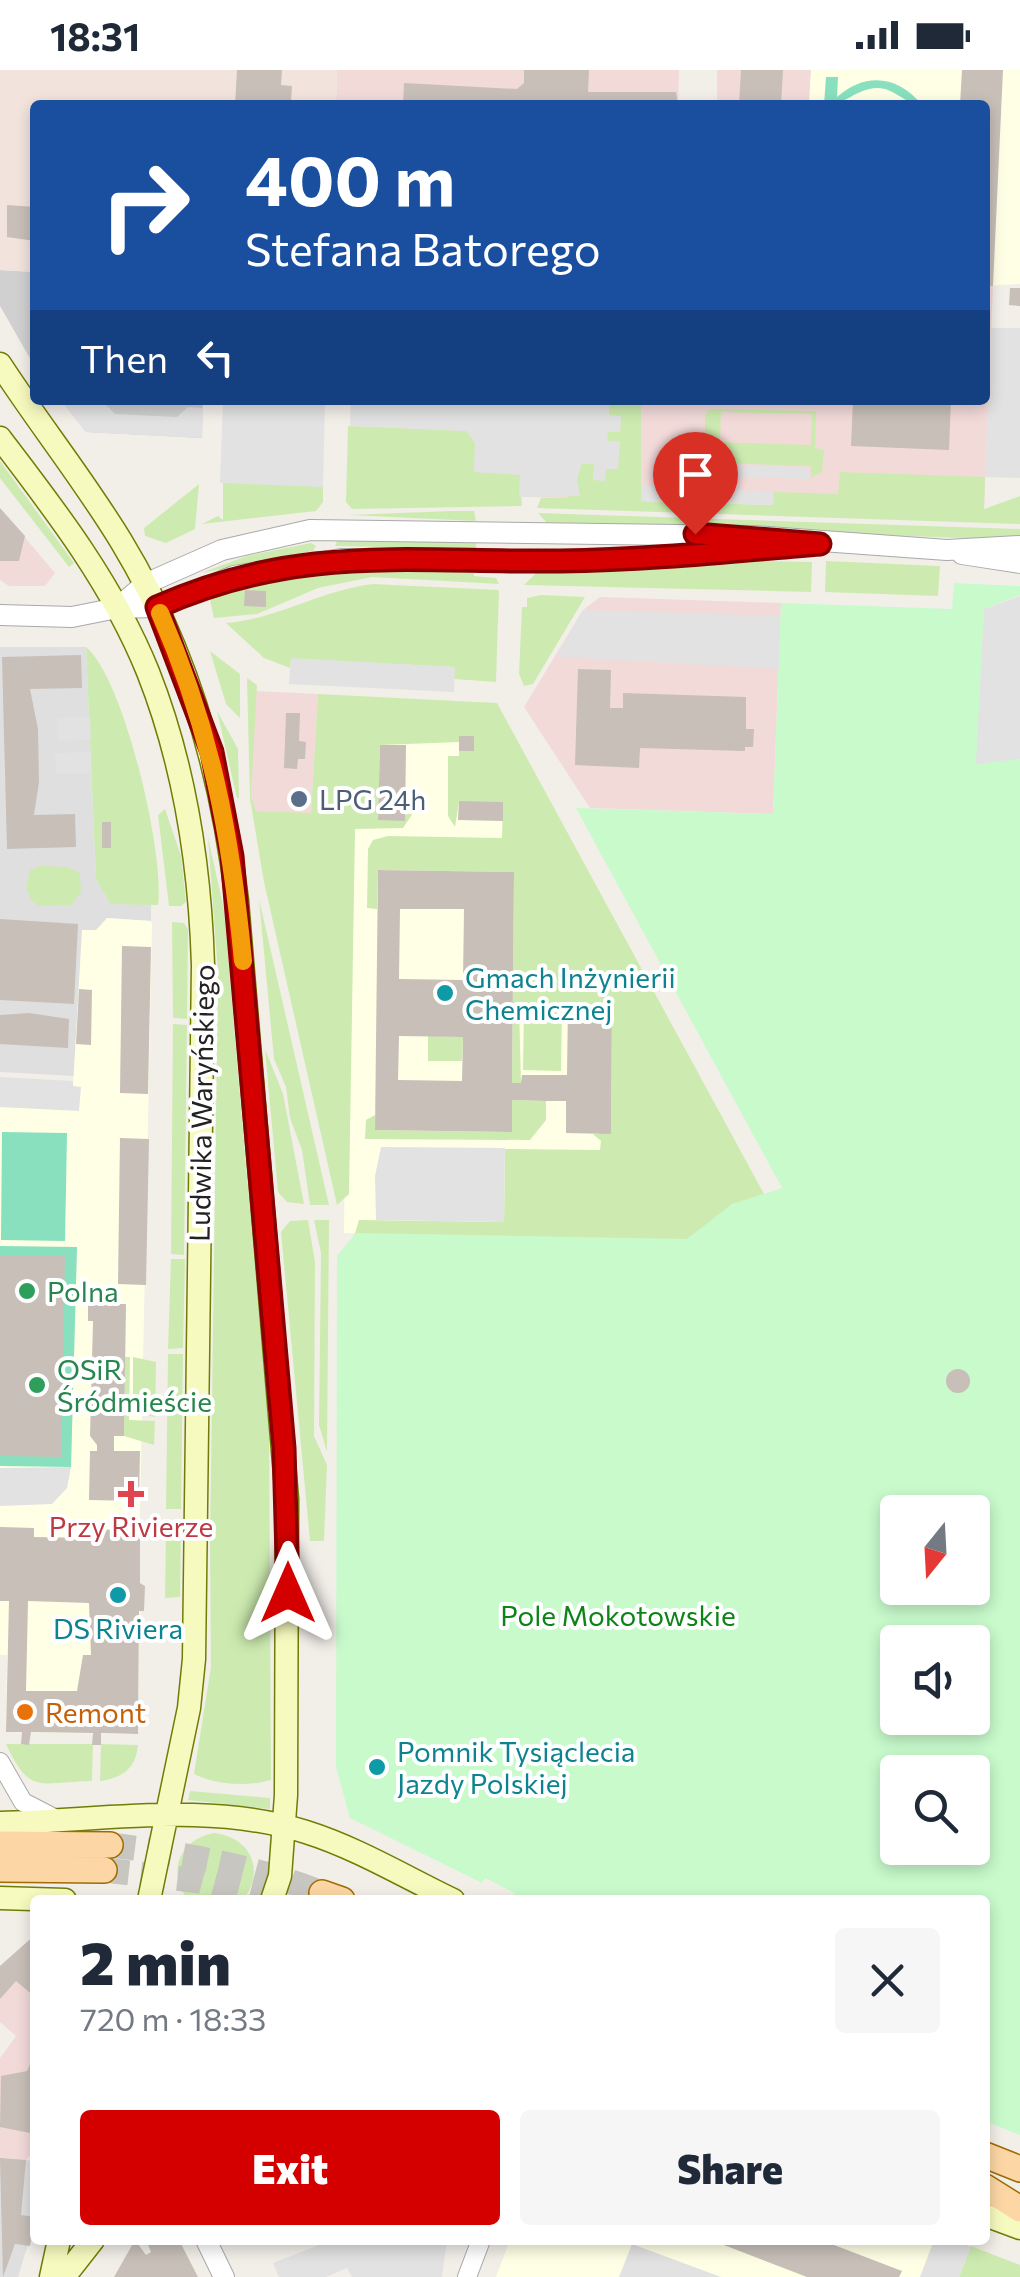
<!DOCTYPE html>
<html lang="en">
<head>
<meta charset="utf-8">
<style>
	body { margin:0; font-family:Commissioner,sans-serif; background:#f6f6f7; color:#1f2937; height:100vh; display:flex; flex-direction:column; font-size:38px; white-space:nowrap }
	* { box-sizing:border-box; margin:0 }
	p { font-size:32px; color:#747a83 }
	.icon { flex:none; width:55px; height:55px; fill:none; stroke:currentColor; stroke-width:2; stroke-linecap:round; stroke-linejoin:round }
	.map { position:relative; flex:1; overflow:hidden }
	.sheet { position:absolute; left:30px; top:1825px; width:960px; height:350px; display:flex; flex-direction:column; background:#fff; border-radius:10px; box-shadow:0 5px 15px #0003 }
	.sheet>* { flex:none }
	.banner { position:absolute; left:30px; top:30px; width:960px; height:305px; border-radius:10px; box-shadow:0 5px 15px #0003; background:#1a4fa0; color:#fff; overflow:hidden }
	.needle { width:65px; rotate:198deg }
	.controls { position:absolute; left:880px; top:1425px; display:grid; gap:20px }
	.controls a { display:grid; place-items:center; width:110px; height:110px; border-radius:10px; background:#fff; box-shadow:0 5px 15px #0003; font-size:50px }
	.pin { position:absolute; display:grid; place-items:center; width:85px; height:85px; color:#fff; margin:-102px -42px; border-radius:50% 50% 50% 0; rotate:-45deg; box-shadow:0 0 10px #0007 }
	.pin .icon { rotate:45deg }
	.me { position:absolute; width:110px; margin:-55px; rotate:0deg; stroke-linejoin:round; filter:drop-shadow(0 0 8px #0008) }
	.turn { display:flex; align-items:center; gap:35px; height:210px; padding:0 50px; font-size:45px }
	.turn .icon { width:130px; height:130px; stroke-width:2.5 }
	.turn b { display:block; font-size:70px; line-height:85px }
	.then { display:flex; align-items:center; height:95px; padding:0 50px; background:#0003; gap:20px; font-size:38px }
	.round { display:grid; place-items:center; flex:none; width:105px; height:105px; border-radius:10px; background:#f6f6f7 }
	.head { display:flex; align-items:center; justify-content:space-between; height:170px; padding:0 50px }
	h1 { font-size:60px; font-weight:800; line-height:75px }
	.button { display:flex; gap:20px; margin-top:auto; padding:20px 50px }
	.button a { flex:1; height:115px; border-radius:10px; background:#d40000; color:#fff; font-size:40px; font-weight:800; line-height:115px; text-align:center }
	.button a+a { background:#f6f6f7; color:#1f2937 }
	.status { display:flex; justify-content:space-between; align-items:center; height:70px; padding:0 50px; background:#fff; direction:ltr }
	.status svg { height:28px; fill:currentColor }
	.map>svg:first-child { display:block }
</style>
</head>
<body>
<div class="status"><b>18:31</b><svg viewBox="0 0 49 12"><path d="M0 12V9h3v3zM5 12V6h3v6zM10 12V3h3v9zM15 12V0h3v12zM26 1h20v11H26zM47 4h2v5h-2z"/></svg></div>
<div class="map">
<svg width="1020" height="2207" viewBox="0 0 1020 2207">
	<rect width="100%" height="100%" fill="#f2efe9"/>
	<!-- residential -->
	<path fill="#e0dfdf" d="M 0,577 L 86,577 L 96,809 L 110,834 L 151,834 L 151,851 L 107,848 L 77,966 L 74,1006 L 0,1002 Z
		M 0,2088 L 35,2091 L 35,2151 L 18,2207 L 0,2207 Z"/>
	<!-- commercial -->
	<path fill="#f2dad9" d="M 337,0 L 679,0 L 678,35 L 336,35 Z
		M 717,0 L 811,0 L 809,35 L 717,35 Z
		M 985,216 L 993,216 L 984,440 L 348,422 L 351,330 L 985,330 Z
		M 0,438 L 55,503 L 45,516 L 9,516 L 0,510 Z
		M 600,527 L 781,533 L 773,744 L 590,738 L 524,637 L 583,540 Z
		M 255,621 L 318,624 L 311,744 L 256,741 L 251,726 Z
		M 35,1865 L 35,2080 L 26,2090 L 0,2088 L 0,1988 L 16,1966 L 0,1952 L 0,1896 Z"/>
	<!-- education -->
	<path fill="#ffffe5" d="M 811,0 L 1020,0 L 1020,214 L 985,216 L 985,35 L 809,35 Z
		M 350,663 L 480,664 L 732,1134 L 687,1169 L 344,1163 Z
		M 107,848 L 151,851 L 152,855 L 140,1438 L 140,1513 L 145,1516 L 140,1517 L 138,1664 L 6,1662 L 7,1585 L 0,1585 L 0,1396 L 71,1396 L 77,1178 L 0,1176 L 0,1037 L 79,1040 L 73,1016 L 82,860 L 96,860 Z
		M 510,2170 L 927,2170 L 1020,2207 L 496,2207 Z"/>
	<!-- religious -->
	<path fill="#d0d0d0" d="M 0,200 L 35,202 L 35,297 L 0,236 Z
		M 61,330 L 203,330 L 202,368 L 86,362 Z"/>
	<!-- military -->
	<path fill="#f3e3dd" d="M 0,0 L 337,0 L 336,35 L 35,35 L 35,202 L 0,200 Z"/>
	<!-- grass -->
	<path fill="#cdebb0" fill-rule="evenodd" d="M 223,330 L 323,410 L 323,432 L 316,441 L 202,454 L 218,446 L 223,450 Z
		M 609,330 L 641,330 L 641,431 L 773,435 L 774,422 L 838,424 L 840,402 L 985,407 L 984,439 L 1020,426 L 1020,454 L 537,438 L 541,428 L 567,428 L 581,393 L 594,394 L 593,410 L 606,399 L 619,372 L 607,371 L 608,362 L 620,362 L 621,347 L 608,346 Z
		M 710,339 L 816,341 L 815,378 L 824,380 L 822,402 L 811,408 L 811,396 L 719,393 L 718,405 L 705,404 L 705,344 ZM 721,342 L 812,344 L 811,375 L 720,372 Z
		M 348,356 L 466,361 L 476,373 L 474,402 L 520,405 L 522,436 L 352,439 L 346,432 Z
		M 0,391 L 74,493 L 69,497 L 0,408 Z
		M 199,414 L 195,459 L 166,473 L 145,466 L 144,458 Z
		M 452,441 L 474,441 L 476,451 L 349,445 Z
		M 538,443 L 1020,459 L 1020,470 L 547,453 Z
		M 366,469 L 476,471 L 476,479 L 335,476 L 337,471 Z
		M 311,473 L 316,476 L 313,481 L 201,503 L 247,486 Z
		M 765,491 L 812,492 L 811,522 L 524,515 L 537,502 Z
		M 826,491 L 940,496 L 938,526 L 825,522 Z
		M 367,498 L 474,500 L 474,506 L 496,508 L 499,514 L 372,507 L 318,518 L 257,544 L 214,548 L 209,526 L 260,510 Z
		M 373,514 L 499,520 L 496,612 L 454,609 L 455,597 L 291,589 L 290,598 L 264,588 L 226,553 C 278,549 321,520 373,514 Z
		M 541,525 L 585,527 L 533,614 L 524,616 L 519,604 L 522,537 L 527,537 L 527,528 Z
		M 86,577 C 124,608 165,784 158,835 L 110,834 L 96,809 Z
		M 210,581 L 240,604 L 240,648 L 226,634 Z
		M 247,608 L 257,615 L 251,726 L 256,741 L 311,743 L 318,624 L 497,633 L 795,1181 L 337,1186 L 353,1170 L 359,1150 L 504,1152 L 505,1079 L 600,1080 L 601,1071 L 593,1064 L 611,1063 L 612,936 L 562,935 L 561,1001 L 523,1000 L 524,935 L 519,935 L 521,1013 L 512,1013 L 514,802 L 378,800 L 377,839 L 367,838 L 368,779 L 373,770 L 388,766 L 502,768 L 503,733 L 459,732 L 455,757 L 448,746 L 448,686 L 459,686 L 459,672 L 380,675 L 378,750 L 413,743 L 403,758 L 355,759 L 349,1124 L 337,1135 L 264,812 L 250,729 Z
		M 217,641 L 238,679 L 239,728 L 237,728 Z
		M 165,739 L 181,786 L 186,832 L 181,836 L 169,836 L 158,745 Z
		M 208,767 L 224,840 L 269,1361 L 271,1710 C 247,1717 216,1715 194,1704 L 211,1597 L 210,1474 L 218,903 Z
		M 40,796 L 68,797 L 80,803 L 81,822 L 71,835 L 39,836 L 31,830 L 26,817 L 30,800 Z
		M 259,829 L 329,1135 L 310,1135 L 302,1080 L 290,1048 L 286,1017 L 274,989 Z
		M 172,852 L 184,853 L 188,860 L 187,949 L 173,948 Z
		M 173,954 L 187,955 L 184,1185 L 171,1184 Z
		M 428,966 L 463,967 L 462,991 L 428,991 Z
		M 265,979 L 283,1024 L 304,1134 L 287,1132 L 278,1122 Z
		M 512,1030 L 546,1031 L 546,1050 L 530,1070 L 365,1069 L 366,1050 L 375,1045 L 375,1060 L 511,1062 Z
		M 308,1150 L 315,1192 L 314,1366 L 327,1395 L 324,1471 L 310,1471 L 281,1162 L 290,1151 Z
		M 314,1150 L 329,1150 L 327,1382 L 319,1355 L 321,1183 Z
		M 171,1189 L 185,1189 L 183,1278 L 168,1279 Z
		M 168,1284 L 183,1284 L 181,1439 L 166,1439 Z
		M 125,1287 L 130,1287 L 129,1350 L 155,1351 L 154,1375 L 124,1366 Z
		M 133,1287 L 156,1292 L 155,1347 L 133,1343 Z
		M 166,1459 L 181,1459 L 180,1527 L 165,1528 Z
		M 6,1674 L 93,1674 L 92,1711 C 40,1712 30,1726 6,1674 Z
		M 101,1674 L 138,1675 C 136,1698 123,1708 100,1711 Z
		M 190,1721 L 270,1728 L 270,1739 L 188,1730 Z
		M 214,1763 C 251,1767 266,1801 243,1830 L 188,1830 C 166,1802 180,1769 214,1763 Z
		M 971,2176 L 1020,2195 L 1020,2207 L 959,2207 Z"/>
	<!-- park -->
	<path fill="#c8facc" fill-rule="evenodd" d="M 954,513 L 1020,516 L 1020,525 L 984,539 L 977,693 L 1020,689 L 1020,2065 L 985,2051 L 985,1830 L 513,1830 L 515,1823 L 485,1808 L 482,1813 L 350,1748 L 336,1697 L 337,1186 L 356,1163 L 687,1169 L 732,1134 L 782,1118 L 576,738 L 773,744 L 781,533 L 952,539 ZM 898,1442 L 972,1442 L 972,1518 L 898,1518 ZM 898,1572 L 972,1572 L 972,1648 L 898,1648 ZM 898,1702 L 972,1702 L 972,1778 L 898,1778 Z"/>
	<!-- pitch -->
	<path fill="#88e0be" d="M 826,7 L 838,7 L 837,27 C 865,2 898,5 922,35 C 905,35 896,18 877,18 C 855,19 846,35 824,35 Z
		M 2,1062 L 67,1063 L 65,1171 L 1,1170 Z
		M 0,1176 L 77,1177 L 71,1397 L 0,1396 Z"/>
	<!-- parking -->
	<path fill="#e2e2e2" d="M 991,258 L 1020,258 L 1020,408 L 985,407 Z
		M 61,330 L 101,330 L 115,344 L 177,347 L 188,337 L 203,338 L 202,368 L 86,362 Z
		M 223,330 L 325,330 L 323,417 L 220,413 Z
		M 351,330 L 609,330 L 609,345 L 621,346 L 620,362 L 608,362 L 607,371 L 620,372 L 618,399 L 606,399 L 605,411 L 593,410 L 594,394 L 582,394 L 577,409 L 580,426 L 519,427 L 520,405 L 474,402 L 475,373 L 466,361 L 350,356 Z
		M 720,394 L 810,398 L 809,409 L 719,406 Z
		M 641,415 L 774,422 L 773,435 L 641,431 Z
		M 1020,526 L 1020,689 L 976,694 L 984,539 Z
		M 583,540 L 780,546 L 779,599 L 563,587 L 557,584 Z
		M 291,588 L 455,597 L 454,622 L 289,614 Z
		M 90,647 L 91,670 L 58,671 L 57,648 Z
		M 91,682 L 91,704 L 56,704 L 55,683 Z
		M 0,1007 L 73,1011 L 73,1016 L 81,1017 L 79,1041 L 0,1037 Z
		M 381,1077 L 505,1078 L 504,1152 L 376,1150 L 375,1106 Z
		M 71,1397 L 67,1418 L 52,1434 L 0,1436 L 0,1398 Z
		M 332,2170 L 447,2170 L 442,2207 L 352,2207 L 347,2198 L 326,2207 L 279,2207 L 273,2193 Z
		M 934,2170 L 954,2170 L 971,2177 L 959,2207 L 920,2207 Z
		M 632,2174 L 721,2207 L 619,2207 Z"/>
	<!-- building -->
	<path fill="#c7bfb8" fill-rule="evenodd" d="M 237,0 L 282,0 L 281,15 L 292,16 L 291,31 L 280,30 L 280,35 L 235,35 Z
		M 524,0 L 589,0 L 588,22 L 676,22 L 678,35 L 403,35 L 404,13 L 517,19 L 524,13 Z
		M 741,0 L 783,0 L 781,35 L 739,35 Z
		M 962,0 L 1003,0 L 993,216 L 985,216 L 985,35 L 960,35 Z
		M 7,135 L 35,137 L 35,171 L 7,167 Z
		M 1010,218 L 1020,218 L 1020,236 L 1009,235 Z
		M 853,330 L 951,330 L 949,380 L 851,376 Z
		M 0,438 L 25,466 L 19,491 L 0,491 Z
		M 245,520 L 266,521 L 266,537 L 244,536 Z
		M 81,585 L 82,618 L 30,619 L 38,659 L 39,712 L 34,745 L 75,744 L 76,777 L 7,779 L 2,587 Z
		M 578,599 L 611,600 L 610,638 L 623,638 L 623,623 L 746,627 L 746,659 L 754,659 L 753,677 L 745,677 L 745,681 L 640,678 L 639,698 L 575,695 Z
		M 286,643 L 300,643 L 299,671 L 306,672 L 305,689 L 298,689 L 297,699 L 284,698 Z
		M 459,666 L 474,666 L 474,681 L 459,681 Z
		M 380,675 L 406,675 L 405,751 L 378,750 Z
		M 459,731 L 503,732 L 503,751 L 458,750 Z
		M 102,752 L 111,752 L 111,778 L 102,778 Z
		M 378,800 L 514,802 L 512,1013 L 521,1013 L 522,1005 L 567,1005 L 568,935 L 612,935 L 611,1064 L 566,1063 L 566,1031 L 546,1031 L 512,1030 L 512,1062 L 375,1060 ZM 400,839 L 464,839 L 463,910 L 399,909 ZM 399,966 L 463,967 L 462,1011 L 398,1010 Z
		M 0,849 L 78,854 L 74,934 L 0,930 Z
		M 122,876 L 151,877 L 148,1024 L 120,1023 Z
		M 79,919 L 92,920 L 91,975 L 76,974 Z
		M 29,943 L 69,949 L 68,978 L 0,974 L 0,945 Z
		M 120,1068 L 149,1069 L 146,1215 L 118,1214 Z
		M 0,1185 L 65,1186 L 61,1387 L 0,1386 Z
		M 88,1234 L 126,1234 L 124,1366 L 114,1366 L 114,1381 L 140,1381 L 139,1431 L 89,1430 L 90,1381 L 97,1381 L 97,1375 L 90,1366 L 93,1251 L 88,1251 Z
		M946 1311a12 12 0 1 1 24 0a12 12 0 1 1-24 0Z
		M 0,1457 L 34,1458 L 34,1467 L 93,1468 L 93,1459 L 140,1461 L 140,1513 L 145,1516 L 144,1541 L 139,1541 L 138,1664 L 101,1663 L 101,1675 L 92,1675 L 93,1663 L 31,1662 L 29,1675 L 21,1674 L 22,1662 L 6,1662 L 9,1531 L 0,1531 ZM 28,1531 L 89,1533 L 91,1585 L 83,1585 L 77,1621 L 26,1621 Z
		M 35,1865 L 35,1927 L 16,1911 L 0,1929 L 0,1896 Z
		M 35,1983 L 35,2064 L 0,2057 L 1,2006 L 27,2001 Z
		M 0,2088 L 26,2090 L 21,2145 L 35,2147 L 30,2176 L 15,2174 L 3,2207 Z
		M 135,2170 L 146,2185 L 151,2182 L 146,2170 L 179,2170 L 198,2207 L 114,2207 Z
		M 711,2170 L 821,2170 L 902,2201 L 899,2207 L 807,2207 Z"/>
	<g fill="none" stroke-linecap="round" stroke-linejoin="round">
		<!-- primary-tunnel -->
		<path stroke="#c8c6c1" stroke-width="25" stroke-dasharray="25 12" stroke-linecap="butt" d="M 110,1775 C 184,1784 252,1796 322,1823
			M 104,1800 L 200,1811 L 272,1830"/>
		<!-- minor casing -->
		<g stroke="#a9a9a9" stroke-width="20">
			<path id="minor" d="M 0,1692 L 23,1732 L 56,1749
				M 467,2207 L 481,2170"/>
		</g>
		<!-- tertiary casing -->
		<g stroke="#a9a9a9" stroke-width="22">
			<path id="tertiary" d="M 962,484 L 1020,493
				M 117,538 L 145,514 L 222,480 L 310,460 L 753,466 L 947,480 L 1020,476
				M 0,545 L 72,547 L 117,538 L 157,537 L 234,506 L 341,489 L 594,491 L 773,477
				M 206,2170 L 224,2207"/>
		</g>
		<!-- secondary casing -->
		<g stroke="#707d05" stroke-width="25">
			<path id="secondary" d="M 0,294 C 39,354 84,410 121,471 C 188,581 222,704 237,831 L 287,1429 L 286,1725 L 280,1806 L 272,1830
				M 0,368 C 56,441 113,515 148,602 C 184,693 200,797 203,895 L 194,1589 L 189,1638 L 149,1830
				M 0,1753 C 101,1751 207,1731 306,1762 C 357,1778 405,1807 453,1830
				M 0,1828 L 65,1830
				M 985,2145 L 1020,2158
				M 51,2207 L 59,2170
				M 64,2207 L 93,2170"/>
		</g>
		<!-- primary casing -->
		<g stroke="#a06b00" stroke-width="28">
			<path id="primary" d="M 0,1774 L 110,1775
				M 0,1799 L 104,1800
				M 322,1823 L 342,1830
				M 985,2085 L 1020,2099
				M 985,2117 L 1020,2139"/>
		</g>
		<!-- minor -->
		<use href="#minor" stroke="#fff" stroke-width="18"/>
		<!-- tertiary -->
		<use href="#tertiary" stroke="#fff" stroke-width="20"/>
		<!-- secondary -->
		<use href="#secondary" stroke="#f7fabf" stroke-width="22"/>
		<!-- primary -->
		<use href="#primary" stroke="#fcd6a4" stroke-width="25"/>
	</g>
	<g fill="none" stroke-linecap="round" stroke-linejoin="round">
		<!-- route casing -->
		<g stroke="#8a0000" stroke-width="25">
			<path id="route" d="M 288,1523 L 284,1378 L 232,786 L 212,682 L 157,537 C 300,473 411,493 561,491 C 648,490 734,481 820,474 L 695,464"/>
		</g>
		<!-- route -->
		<use href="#route" stroke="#d40000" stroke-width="18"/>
		<!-- slow -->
		<path stroke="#f59e0b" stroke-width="18" d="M 160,543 C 211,660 231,765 243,891"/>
	</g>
	<!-- markers -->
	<circle fill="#5c6f8a" stroke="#fff" stroke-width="4" cx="299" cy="729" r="10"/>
	<g fill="#0f9aa8" stroke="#fff" stroke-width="4">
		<circle cx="445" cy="923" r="10"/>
		<circle cx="118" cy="1525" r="10"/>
		<circle cx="377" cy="1697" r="10"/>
	</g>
	<g fill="#2e9e5b" stroke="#fff" stroke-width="4">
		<circle cx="27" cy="1221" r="10"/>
		<circle cx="37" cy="1315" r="10"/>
	</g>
	<path fill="#e0444e" stroke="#fff" stroke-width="4" d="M126 1409h10v10h10v10h-10v10h-10v-10h-10v-10h10z"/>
	<circle fill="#e8710a" stroke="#fff" stroke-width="4" cx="25" cy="1642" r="10"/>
	<g text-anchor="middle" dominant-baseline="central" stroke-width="8" stroke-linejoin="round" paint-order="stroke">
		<!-- service labels -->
		<g font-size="28" fill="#4e5e75" stroke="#fff" text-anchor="start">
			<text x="319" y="729">LPG 24h</text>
		</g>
		<!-- culture labels -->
		<g font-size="28" fill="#0d838f" stroke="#fff" text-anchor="start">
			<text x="465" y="907">Gmach Inżynierii<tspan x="465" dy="32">Chemicznej</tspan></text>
			<text x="118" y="1558" text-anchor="middle">DS Riviera</text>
			<text x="397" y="1681">Pomnik Tysiąclecia<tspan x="397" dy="32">Jazdy Polskiej</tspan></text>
		</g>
		<!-- street labels -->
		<g font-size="28" fill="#222" stroke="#fff">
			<text transform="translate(201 1033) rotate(-89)">Ludwika Waryńskiego</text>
		</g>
		<!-- leisure labels -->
		<g font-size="28" fill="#27864d" stroke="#fff" text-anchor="start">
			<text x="47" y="1221">Polna</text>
			<text x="57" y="1299">OSiR<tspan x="57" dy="32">Śródmieście</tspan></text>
		</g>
		<!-- health labels -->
		<g font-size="28" fill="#be3a42" stroke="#fff">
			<text x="131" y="1456">Przy Rivierze</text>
		</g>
		<!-- park labels -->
		<g font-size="28" fill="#0c8416" stroke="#fff">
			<text x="618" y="1545">Pole Mokotowskie</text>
		</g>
		<!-- food labels -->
		<g font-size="28" fill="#c56008" stroke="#fff" text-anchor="start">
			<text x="45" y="1642">Remont</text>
		</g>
	</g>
</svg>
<div class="controls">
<a><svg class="needle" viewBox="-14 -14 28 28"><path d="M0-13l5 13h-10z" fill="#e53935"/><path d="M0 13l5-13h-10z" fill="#747a83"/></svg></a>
<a><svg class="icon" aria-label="sound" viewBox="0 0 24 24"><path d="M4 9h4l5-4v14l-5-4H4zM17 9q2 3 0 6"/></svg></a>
<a><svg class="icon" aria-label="search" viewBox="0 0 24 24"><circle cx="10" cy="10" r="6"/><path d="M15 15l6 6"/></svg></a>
</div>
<div class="pin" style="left:695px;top:464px;background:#d93025"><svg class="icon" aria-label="arrive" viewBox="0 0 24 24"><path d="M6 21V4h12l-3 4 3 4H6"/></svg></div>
<svg class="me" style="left:288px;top:1523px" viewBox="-20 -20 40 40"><path d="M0-17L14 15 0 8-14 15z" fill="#d40000" stroke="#fff" stroke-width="4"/></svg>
<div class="banner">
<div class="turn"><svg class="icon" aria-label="right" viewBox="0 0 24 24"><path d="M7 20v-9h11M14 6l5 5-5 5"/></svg><div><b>400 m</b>Stefana Batorego</div></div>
<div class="then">Then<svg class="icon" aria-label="left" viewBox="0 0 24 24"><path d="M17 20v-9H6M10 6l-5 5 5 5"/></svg></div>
</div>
<section class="sheet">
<div class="head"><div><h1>2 min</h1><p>720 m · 18:33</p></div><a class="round"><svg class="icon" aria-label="close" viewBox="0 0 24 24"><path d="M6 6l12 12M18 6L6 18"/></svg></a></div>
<div class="button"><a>Exit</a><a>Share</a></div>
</section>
</div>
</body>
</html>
